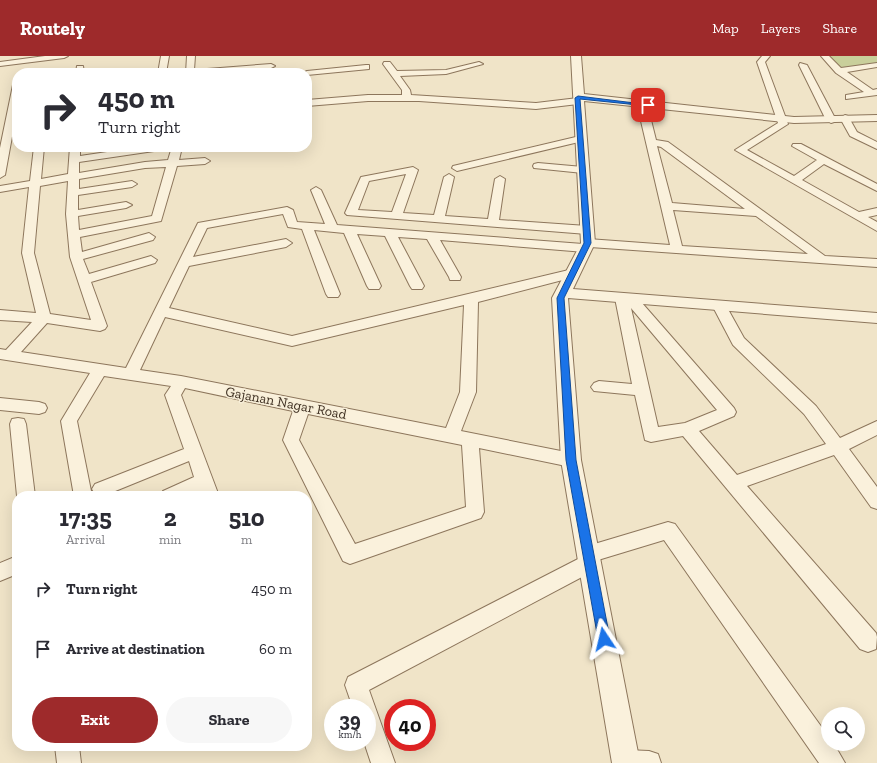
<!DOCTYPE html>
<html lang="en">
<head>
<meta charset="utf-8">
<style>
	body { margin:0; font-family:"Zilla Slab",serif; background:#f7f7f7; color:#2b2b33; height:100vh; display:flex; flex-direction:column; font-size:15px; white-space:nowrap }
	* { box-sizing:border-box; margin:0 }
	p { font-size:13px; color:#7c7c81 }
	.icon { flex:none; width:22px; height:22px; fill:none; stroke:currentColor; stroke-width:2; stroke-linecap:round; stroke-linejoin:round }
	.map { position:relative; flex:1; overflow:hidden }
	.panel { position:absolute; left:12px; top:435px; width:300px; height:260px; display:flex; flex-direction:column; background:#fff; border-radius:16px; box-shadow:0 4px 16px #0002 }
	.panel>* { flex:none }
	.banner { position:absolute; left:12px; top:12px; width:300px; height:84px; border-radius:16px; box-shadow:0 4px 16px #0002; background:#fff; color:#2b2b33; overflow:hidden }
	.tools { position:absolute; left:821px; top:651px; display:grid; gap:8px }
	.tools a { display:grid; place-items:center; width:44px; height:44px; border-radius:50%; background:#fff; box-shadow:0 4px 16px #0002; font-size:20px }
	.speed { position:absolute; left:324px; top:643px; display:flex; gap:8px; font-size:20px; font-weight:700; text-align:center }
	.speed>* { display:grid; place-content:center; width:52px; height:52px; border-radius:50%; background:#fff; box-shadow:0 4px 16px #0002; line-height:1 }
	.speed small { font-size:10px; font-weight:400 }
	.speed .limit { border:6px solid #d22; background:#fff; color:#111 }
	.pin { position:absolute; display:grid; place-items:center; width:34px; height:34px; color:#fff; margin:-17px; border-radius:8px; box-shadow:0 2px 6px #0006 }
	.me { position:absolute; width:44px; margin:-22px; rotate:350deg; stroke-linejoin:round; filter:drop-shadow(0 0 3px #0008) }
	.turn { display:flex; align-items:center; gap:14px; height:84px; padding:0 20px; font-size:18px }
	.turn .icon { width:52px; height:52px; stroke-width:2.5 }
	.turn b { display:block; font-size:28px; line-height:34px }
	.eta { display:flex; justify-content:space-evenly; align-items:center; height:68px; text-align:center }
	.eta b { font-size:24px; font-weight:700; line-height:28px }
	.button { display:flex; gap:8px; margin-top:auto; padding:8px 20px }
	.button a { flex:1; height:46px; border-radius:24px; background:#9e2a2b; color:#fff; font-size:16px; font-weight:700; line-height:46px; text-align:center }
	.button a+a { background:#f7f7f7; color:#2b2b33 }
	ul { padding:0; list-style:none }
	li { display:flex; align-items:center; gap:12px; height:60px; padding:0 20px }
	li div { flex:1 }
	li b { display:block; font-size:15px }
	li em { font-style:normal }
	header { display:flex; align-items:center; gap:24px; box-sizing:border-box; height:56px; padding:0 20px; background:#9e2a2b; color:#fff }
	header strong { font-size:19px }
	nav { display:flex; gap:22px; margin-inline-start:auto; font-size:14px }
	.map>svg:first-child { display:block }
</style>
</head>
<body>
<header>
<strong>Routely</strong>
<nav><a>Map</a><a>Layers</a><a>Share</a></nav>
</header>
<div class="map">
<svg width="877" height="707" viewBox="0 0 877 707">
	<rect width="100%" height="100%" fill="#f0e4c8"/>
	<!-- green -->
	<path fill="#c9cf9b" d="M 827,0 L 877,0 L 877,9 L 845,14 Z"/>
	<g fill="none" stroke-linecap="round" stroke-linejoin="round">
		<!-- minor casing -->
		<g stroke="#8d765c" stroke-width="2">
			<path id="minor" d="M 45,0 L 68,0 L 64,2 L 0,10 L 0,6 Z
				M 161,0 L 169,0 L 166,17 L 158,17 Z
				M 187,0 L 195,0 L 194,14 L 271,8 L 275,10 L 271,12 L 219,17 L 186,17 Z
				M 762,0 L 770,0 L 765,6 L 788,68 L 747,94 L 794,120 L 817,104 L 792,90 L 793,88 L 801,88 L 877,128 L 877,135 L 824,108 L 802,124 L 859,156 L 877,152 L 877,159 L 868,161 L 877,166 L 877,175 L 735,94 L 778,67 L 757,6 Z
				M 821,0 L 829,0 L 841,12 L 877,7 L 877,11 L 847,16 L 873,34 L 877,33 L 877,39 L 846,43 L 846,39 L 864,36 L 836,17 Z
				M 384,6 L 390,6 L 397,15 L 446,14 L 479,6 L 483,8 L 446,18 L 400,20 L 410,34 L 411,39 L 536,47 L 578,42 L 582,45 L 578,48 L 536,53 L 419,45 L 368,45 L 307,50 L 307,44 L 368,39 L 402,39 L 402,34 L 383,8 Z
				M 800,7 L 807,9 L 836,64 L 834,66 L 831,67 L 826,64 L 799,9 Z
				M 366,9 L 369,9 L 369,13 L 307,19 L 307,17 L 303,17 L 307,15 Z
				M 77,10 L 83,10 L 84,17 L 76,17 Z
				M 17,26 L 17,53 L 5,119 L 0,122 L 0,92 L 13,29 Z
				M 642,45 L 647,48 L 656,84 L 668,86 L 825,200 L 877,203 L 877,211 L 590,191 L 589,195 L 585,196 L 440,184 L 461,221 L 460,224 L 450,224 L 449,221 L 427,183 L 398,181 L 424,230 L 422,233 L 412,233 L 410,230 L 385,180 L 357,178 L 381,230 L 379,233 L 369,233 L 367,230 L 344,177 L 314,174 L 340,238 L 338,241 L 328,241 L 326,238 L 302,173 L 288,171 L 283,158 L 207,172 L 193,201 L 286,183 L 292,187 L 286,191 L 189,210 L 169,252 L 292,280 L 573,213 L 578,214 L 579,217 L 578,220 L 478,246 L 476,336 L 461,375 L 571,397 L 577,399 L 580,404 L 577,409 L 571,411 L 479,392 L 484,456 L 481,462 L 350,508 L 343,505 L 283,384 L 293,355 L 185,332 L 181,339 L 219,440 L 201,440 L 199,435 L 188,440 L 160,440 L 163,435 L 194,421 L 189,405 L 103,440 L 95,438 L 92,433 L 95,428 L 184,393 L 165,339 L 171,330 L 104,320 L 77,365 L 92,440 L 74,440 L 61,365 L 90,317 L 0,303 L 0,293 L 6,294 L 32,266 L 0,264 L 0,254 L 36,257 L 22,197 L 29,131 L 0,136 L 0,130 L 30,125 L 34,91 L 44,91 L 41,123 L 68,118 L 70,91 L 80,91 L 80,100 L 141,91 L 159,92 L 154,95 L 79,106 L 79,117 L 145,106 L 168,104 L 172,91 L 182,91 L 179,104 L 205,102 L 210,105 L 205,108 L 177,110 L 161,165 L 80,181 L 82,196 L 149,177 L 155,181 L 153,184 L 83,203 L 89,218 L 151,200 L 157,204 L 155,207 L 91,226 L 107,270 L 105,273 L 100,275 L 47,267 L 21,296 L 126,312 L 198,167 L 287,151 L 293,154 L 297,166 L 325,168 L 311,134 L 316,131 L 321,134 L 337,169 L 583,188 L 584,184 L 588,183 L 670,189 L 637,48 ZM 657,90 L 661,91 L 745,153 L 672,147 ZM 166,111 L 152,160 L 79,174 L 78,160 L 126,152 L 132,149 L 126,146 L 78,154 L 78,139 L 132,131 L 137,128 L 132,125 L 79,133 L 79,123 L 145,112 ZM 68,125 L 66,158 L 70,201 L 91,264 L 50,258 L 34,197 L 40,130 ZM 673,154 L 756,160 L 808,198 L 682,190 ZM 464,249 L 460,336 L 446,372 L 181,320 L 140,314 L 165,261 L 292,290 ZM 308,358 L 462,389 L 466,451 L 355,488 L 299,384 Z
				M 845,59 L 848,60 L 857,76 L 877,86 L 877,93 L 850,80 L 840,62 Z
				M 580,80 L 585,83 L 583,85 L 457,115 L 452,112 L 453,110 Z
				M 538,107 L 583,111 L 588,114 L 583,117 L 534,112 L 533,110 L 534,108 Z
				M 413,111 L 418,114 L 403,157 L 434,159 L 444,121 L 449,118 L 454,121 L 445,160 L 488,163 L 495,123 L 500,120 L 505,123 L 499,164 L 587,170 L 593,174 L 587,178 L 347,159 L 345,157 L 361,121 ZM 406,118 L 392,156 L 358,154 L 369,125 Z
				M 622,238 L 635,239 L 734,352 L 736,356 L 734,360 L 699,375 L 737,419 L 826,388 L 804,358 L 733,289 L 712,249 L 714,246 L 724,246 L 744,282 L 816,350 L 840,382 L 877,365 L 877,379 L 849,393 L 877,431 L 877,453 L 871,451 L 834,399 L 747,430 L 876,577 L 877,581 L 876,593 L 868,596 L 860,593 L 683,380 L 651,386 L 645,384 L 635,339 L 594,335 L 591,331 L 594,327 L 599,325 L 632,328 L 615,242 L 617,239 ZM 631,252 L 717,354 L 685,367 L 658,371 Z
				M 0,342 L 39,346 L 45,348 L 47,352 L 45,356 L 39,358 L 0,354 Z
				M 18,362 L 24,363 L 26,368 L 35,440 L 17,440 L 10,368 L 12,363 Z
				M 668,466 L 675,468 L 828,680 L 828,688 L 834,688 L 845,707 L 819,707 L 664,484 L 598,504 L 600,507 L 597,513 L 369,634 L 395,707 L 371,707 L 364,686 L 367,686 L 367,652 L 353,652 L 345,629 L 348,621 L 580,502 L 578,498 L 581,492 Z
				M 17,500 L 17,518 L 0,525 L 0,507 Z
				M 55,690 L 79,690 L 81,707 L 57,707 Z
				M 626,694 L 649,695 L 658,698 L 661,707 L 614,707 L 617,697 Z"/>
		</g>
		<!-- tertiary casing -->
		<g stroke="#8d765c" stroke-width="2">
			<path id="tertiary" d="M 571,0 L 581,0 L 584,38 L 794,61 L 877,59 L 877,65 L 794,67 L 584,45 L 595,187 L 573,233 L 877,257 L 877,267 L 568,242 L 581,404 L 640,707 L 612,707 L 561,404 L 552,242 L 581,187 Z"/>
		</g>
		<!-- minor -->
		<use href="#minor" fill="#faf1dc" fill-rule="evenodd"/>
		<!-- tertiary -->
		<use href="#tertiary" fill="#faf1dc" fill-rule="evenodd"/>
	</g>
	<!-- route -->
	<path fill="#1a73e8" stroke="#114b97" d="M 578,40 L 651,49 L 648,50 L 580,43 L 591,187 L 564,242 L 576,404 L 610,583 L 608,587 L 604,589 L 600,587 L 598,583 L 566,404 L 557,242 L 584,187 L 575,42 Z"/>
	<g text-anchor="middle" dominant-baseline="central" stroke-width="3" stroke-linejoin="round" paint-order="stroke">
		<!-- street labels -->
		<g font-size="14" fill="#3d2e20" stroke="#f7eed8">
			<text transform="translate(286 347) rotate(11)">Gajanan Nagar Road</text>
		</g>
	</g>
</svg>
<div class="tools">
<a><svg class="icon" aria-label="search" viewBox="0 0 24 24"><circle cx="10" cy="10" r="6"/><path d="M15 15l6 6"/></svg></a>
</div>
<div class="speed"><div>39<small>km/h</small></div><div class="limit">40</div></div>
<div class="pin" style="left:648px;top:49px;background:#d93025"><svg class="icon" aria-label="arrive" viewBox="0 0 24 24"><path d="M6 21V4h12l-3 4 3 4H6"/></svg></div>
<svg class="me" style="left:604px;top:583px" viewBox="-20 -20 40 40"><path d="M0-17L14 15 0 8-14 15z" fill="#1a73e8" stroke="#fff" stroke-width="4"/></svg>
<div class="banner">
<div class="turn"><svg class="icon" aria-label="right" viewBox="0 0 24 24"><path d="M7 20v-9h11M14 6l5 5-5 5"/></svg><div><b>450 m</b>Turn right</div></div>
</div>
<section class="panel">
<div class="eta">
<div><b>17:35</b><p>Arrival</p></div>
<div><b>2</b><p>min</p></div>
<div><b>510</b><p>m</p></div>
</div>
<ul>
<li><svg class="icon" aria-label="right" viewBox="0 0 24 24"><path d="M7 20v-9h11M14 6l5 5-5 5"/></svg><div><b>Turn right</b></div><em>450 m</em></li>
<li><svg class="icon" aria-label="arrive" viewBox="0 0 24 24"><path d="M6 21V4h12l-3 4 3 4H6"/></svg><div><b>Arrive at destination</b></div><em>60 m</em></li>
</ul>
<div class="button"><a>Exit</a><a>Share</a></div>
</section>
</div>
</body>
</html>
